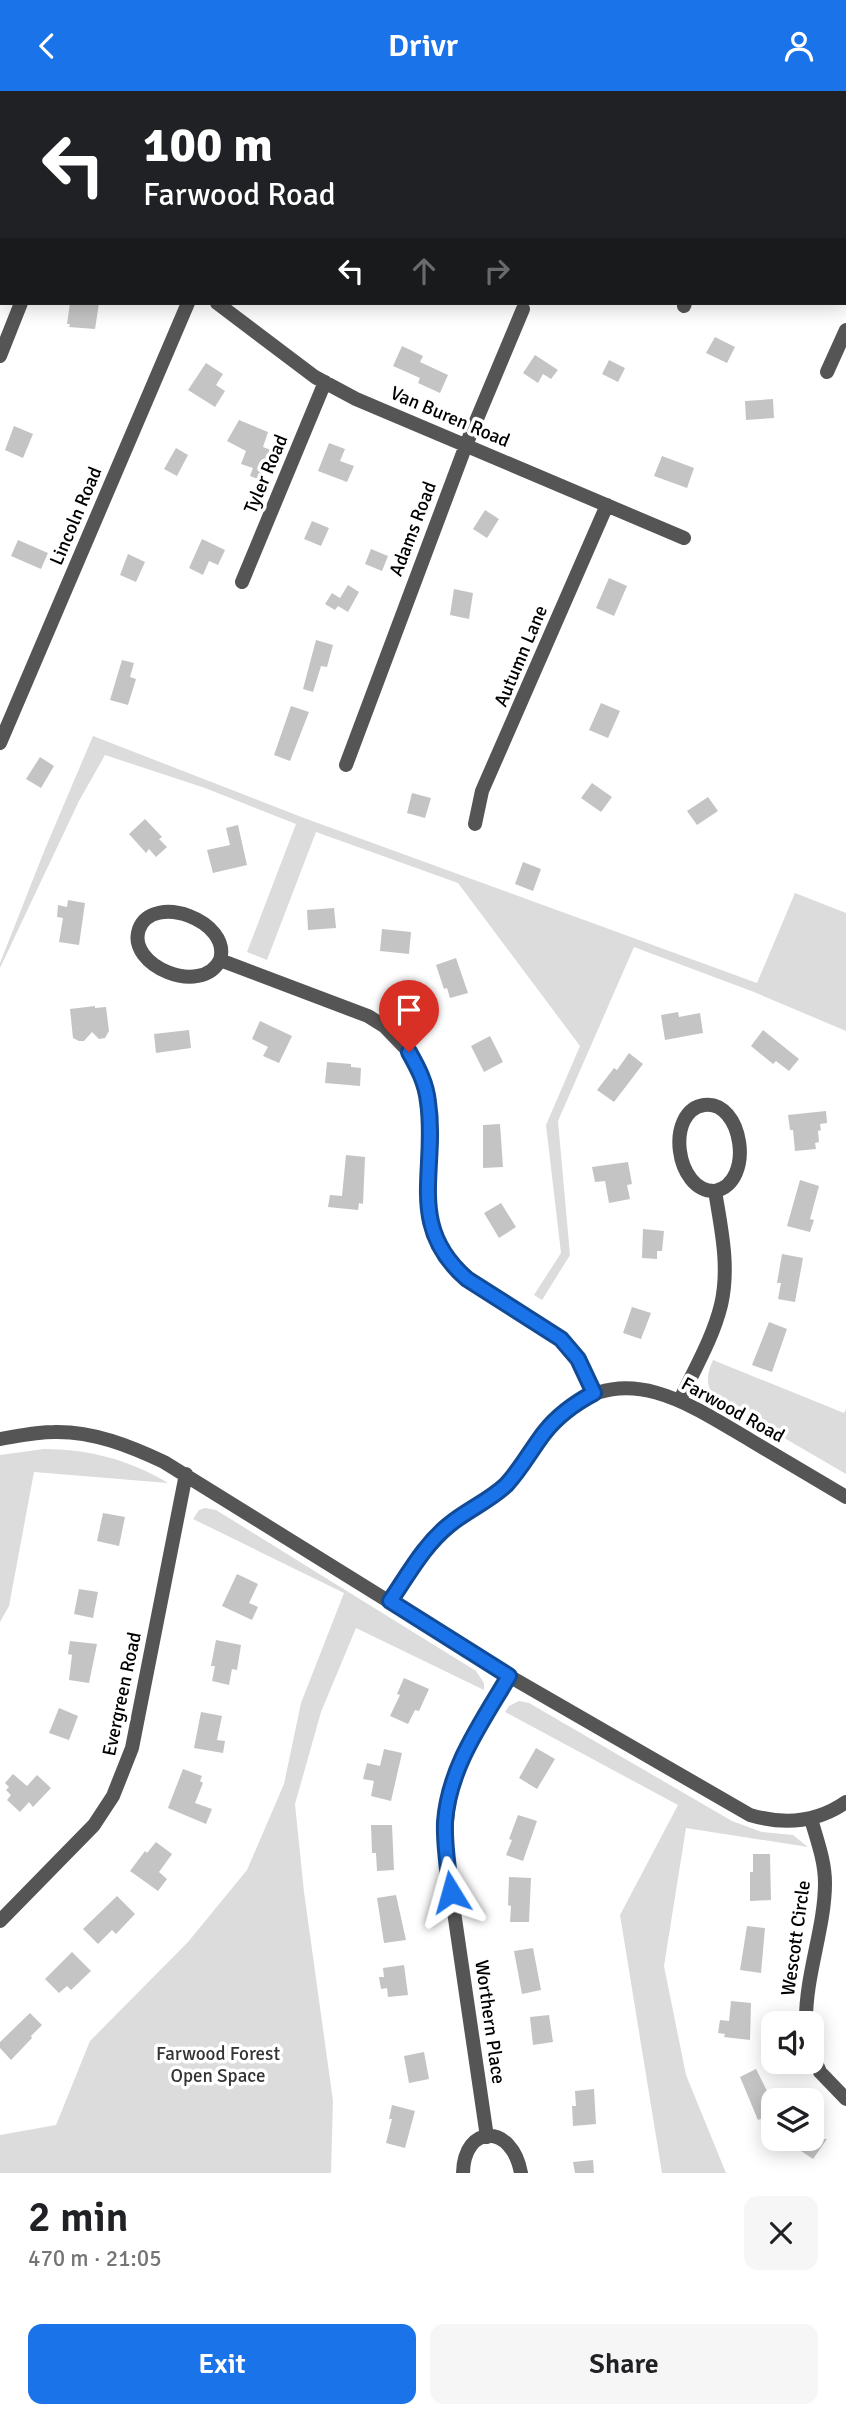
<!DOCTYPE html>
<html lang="en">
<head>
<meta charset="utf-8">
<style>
	body { margin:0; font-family:Signika,sans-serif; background:#f6f6f6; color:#202124; height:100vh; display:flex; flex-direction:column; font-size:26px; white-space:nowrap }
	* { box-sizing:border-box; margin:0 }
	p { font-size:23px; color:#757577 }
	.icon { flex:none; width:38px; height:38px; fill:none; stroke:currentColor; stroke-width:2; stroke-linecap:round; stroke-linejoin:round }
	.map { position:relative; height:2082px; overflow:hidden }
	.sheet { display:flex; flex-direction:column; background:#fff; flex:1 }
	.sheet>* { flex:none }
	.banner { position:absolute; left:0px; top:0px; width:847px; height:214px; box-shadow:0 4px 18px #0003; background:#202124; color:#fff; overflow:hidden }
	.buttons { position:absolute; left:761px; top:1920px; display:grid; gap:14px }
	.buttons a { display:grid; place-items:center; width:63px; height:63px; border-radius:14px; background:#fff; box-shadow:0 4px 18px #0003; font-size:35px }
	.pin { position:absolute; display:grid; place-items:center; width:60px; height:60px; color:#fff; margin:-72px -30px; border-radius:50% 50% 50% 0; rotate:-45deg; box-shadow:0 0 7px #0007 }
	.pin .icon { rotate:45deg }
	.me { position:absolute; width:77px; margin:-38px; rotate:352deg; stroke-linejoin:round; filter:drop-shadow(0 0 5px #0008) }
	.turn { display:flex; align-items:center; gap:24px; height:147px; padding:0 28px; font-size:32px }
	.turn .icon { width:91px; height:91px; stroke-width:2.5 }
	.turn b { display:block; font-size:49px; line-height:60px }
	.lanes { display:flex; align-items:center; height:66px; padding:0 28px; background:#0003; justify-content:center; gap:35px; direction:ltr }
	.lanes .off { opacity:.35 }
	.round { display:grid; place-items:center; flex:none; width:74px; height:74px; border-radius:14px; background:#f6f6f6 }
	.summary { display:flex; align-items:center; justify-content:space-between; height:119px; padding:0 28px }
	h1 { font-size:42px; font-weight:600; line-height:52px }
	.cta { display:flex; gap:14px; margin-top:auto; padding:14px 28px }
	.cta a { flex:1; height:80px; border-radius:14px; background:#1a73e8; color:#fff; font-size:28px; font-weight:600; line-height:80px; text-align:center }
	.cta a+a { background:#f6f6f6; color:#202124 }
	header { display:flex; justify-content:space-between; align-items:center; height:91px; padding:0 28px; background:#1a73e8; color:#fff; font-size:32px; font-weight:600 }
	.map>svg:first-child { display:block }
</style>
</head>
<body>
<header><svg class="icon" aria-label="back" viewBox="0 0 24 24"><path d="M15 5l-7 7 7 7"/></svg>Drivr<svg class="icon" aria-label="person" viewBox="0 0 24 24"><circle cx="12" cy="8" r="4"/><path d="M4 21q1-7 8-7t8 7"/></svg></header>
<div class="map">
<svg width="846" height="2082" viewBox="0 0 846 2082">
	<rect width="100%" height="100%" fill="#fff"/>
	<!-- green -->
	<path fill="#dcdcdc" d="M 93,645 L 304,727 L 757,892 L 795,802 L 846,822 L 846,940 L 754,901 L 634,856 L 558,1030 L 570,1164 L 542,1209 L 534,1204 L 561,1162 L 546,1034 L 580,955 L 458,792 L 316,741 L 267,869 L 247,861 L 296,733 L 205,697 L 105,664 L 79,710 L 0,877 L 0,872 L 45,758 Z
		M 713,1269 L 844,1322 L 846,1318 L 846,1383 L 714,1306 C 705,1293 707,1283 713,1269 Z
		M 44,1358 C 89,1358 130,1369 168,1392 L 34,1381 L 9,1515 L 0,1531 L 0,1364 Z
		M 205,1417 L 216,1419 L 476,1580 L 484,1592 L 484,1599 L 356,1537 L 321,1621 L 295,1713 L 304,1801 L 333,2010 L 331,2082 L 0,2082 L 0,2044 L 56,2034 L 90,1950 L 188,1851 L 247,1779 L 284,1693 L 301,1612 L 344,1502 L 193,1428 L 199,1419 Z
		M 519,1610 L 529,1612 L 732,1730 L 762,1741 L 793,1744 L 808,1756 L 686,1737 L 664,1875 L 686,1984 L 726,2082 L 662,2082 L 620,1824 L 678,1714 L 505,1621 L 509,1615 Z"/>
	<!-- building -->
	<path fill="#c4c4c4" d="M 70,212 L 99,212 L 95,238 L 69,236 L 70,233 L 67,233 Z
		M 715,246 L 735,256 L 727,272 L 706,262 Z
		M 402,255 L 423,265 L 420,271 L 448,284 L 440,302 L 418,292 L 420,287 L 393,275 Z
		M 535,264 L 558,279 L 551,288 L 543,283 L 538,292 L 523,282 Z
		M 609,269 L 625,277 L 618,291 L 602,283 Z
		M 206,272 L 223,283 L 216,294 L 225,300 L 215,316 L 188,299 Z
		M 773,308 L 774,327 L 746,329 L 745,310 Z
		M 239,329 L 268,341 L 263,356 L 271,359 L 269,365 L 273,367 L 264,390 L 250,385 L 253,377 L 241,373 L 246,360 L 227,350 Z
		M 14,335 L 33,343 L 23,367 L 5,359 Z
		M 329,352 L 345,358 L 340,370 L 354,375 L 347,391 L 318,380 Z
		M 176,357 L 188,364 L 177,385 L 164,378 Z
		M 662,365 L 694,377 L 687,397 L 654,385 Z
		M 485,419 L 499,428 L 487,447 L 473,438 Z
		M 312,430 L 329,437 L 321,455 L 304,448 Z
		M 202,448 L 225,459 L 218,474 L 209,470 L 203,484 L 189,477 Z
		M 18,449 L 48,462 L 41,478 L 11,465 Z
		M 371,458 L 388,465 L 382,480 L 365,473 Z
		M 128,463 L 145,471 L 136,491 L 120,484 Z
		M 609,487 L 627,495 L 614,525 L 596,517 Z
		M 348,494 L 359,501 L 348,521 L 338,515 L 335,519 L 325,513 L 332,502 L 340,507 Z
		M 454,498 L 473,502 L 469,528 L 450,524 Z
		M 316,549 L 333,554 L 327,576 L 321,575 L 313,601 L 303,598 Z
		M 122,569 L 134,572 L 130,586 L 136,588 L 128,614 L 110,609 Z
		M 601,612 L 620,620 L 608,647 L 589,639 Z
		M 291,615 L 309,621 L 290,670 L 274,664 Z
		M 40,666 L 54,675 L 41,697 L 26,688 Z
		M 592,692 L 612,706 L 601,721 L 581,707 Z
		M 412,702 L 431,707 L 425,727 L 407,722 Z
		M 708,706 L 718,720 L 697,734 L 687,720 Z
		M 145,728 L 162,746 L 159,748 L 167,756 L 156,766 L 149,758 L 146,762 L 129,743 Z
		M 238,734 L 247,774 L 213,782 L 207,759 L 230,754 L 226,737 Z
		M 523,771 L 541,778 L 533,800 L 515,793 Z
		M 68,809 L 85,812 L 79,854 L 59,851 L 63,827 L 57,826 L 58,814 L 67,816 Z
		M 334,817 L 336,837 L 308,839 L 307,819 Z
		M 382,838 L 411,841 L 409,863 L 380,860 Z
		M 456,867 L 468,902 L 450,907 L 447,897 L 444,898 L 436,874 Z
		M 95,915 L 95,917 L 106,916 L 109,940 L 105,947 L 99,948 L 92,941 L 84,950 L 79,950 L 73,947 L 70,918 Z
		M 678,921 L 679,926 L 700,922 L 703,942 L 665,949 L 661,924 Z
		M 260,930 L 292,945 L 279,972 L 263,965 L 268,956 L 252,948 Z
		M 189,939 L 191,957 L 156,962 L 154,943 Z
		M 763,939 L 799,968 L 789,980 L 776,970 L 773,973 L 751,955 Z
		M 490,945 L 503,971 L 484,981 L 471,955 Z
		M 629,962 L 643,973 L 614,1011 L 597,999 L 614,977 L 617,979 Z
		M 327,971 L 351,973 L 351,976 L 361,977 L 360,995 L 325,992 Z
		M 826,1020 L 827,1032 L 820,1033 L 821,1039 L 818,1040 L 819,1051 L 815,1052 L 816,1058 L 795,1060 L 793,1039 L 790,1039 L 788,1024 Z
		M 500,1033 L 503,1076 L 483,1077 L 483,1034 Z
		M 346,1064 L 365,1066 L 363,1113 L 359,1112 L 358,1119 L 328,1116 L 330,1104 L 342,1105 Z
		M 628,1071 L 632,1093 L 627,1094 L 630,1108 L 609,1112 L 605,1090 L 595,1091 L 592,1076 Z
		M 800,1089 L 819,1095 L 810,1128 L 814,1129 L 810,1141 L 787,1135 Z
		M 501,1112 L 516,1136 L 499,1147 L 484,1122 Z
		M 643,1138 L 664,1140 L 662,1160 L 657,1160 L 657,1168 L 642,1167 Z
		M 782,1163 L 803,1167 L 795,1211 L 778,1208 L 781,1192 L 777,1192 Z
		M 632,1216 L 651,1222 L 641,1248 L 623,1242 Z
		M 769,1231 L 787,1238 L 772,1281 L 752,1274 Z
		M 103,1422 L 125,1426 L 119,1455 L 97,1450 Z
		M 237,1483 L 258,1493 L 249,1512 L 258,1516 L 252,1529 L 222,1515 Z
		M 79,1498 L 98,1501 L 93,1527 L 74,1523 Z
		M 216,1549 L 241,1554 L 237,1579 L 232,1578 L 229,1594 L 212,1590 L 215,1575 L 211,1575 Z
		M 70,1550 L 97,1553 L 89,1592 L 69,1589 L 72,1564 L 68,1563 Z
		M 404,1587 L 429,1598 L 419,1620 L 415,1619 L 408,1633 L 390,1625 L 400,1604 L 397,1603 Z
		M 59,1617 L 78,1625 L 69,1649 L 49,1642 Z
		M 201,1621 L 222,1625 L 217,1649 L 225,1650 L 223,1662 L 194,1657 Z
		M 536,1657 L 555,1668 L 537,1698 L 519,1687 Z
		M 384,1658 L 402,1662 L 391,1710 L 371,1705 L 374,1690 L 363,1688 L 367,1672 L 380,1675 Z
		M 183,1678 L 202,1685 L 200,1690 L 203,1692 L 195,1712 L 212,1718 L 206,1733 L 168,1717 Z
		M 13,1683 L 27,1695 L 37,1684 L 51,1697 L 33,1716 L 29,1711 L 20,1721 L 7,1709 L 11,1704 L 6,1699 L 9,1696 L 5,1692 Z
		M 518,1724 L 537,1730 L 523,1770 L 506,1764 L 512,1749 L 509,1748 Z
		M 371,1734 L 392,1734 L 394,1779 L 377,1780 L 376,1762 L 372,1762 Z
		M 156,1751 L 172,1763 L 159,1781 L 167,1788 L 158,1800 L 130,1780 L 145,1760 L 147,1762 Z
		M 753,1763 L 770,1763 L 771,1809 L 750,1810 L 750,1781 L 753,1781 Z
		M 509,1786 L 531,1787 L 529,1831 L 510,1831 L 511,1815 L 508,1814 Z
		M 396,1804 L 406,1849 L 384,1852 L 377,1807 Z
		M 117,1805 L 135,1823 L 116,1843 L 112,1839 L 98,1853 L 83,1838 Z
		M 747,1835 L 765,1837 L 761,1882 L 740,1879 Z
		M 533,1857 L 541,1899 L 522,1903 L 514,1860 Z
		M 72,1861 L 91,1880 L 71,1899 L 67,1895 L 59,1902 L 45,1888 Z
		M 404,1874 L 408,1904 L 388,1906 L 387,1897 L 381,1898 L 379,1886 L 384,1886 L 383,1877 Z
		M 731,1910 L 751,1912 L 750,1949 L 724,1946 L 725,1943 L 718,1942 L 720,1929 L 729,1930 Z
		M 30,1922 L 42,1934 L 31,1945 L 32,1947 L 11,1969 L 0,1957 L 0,1951 Z
		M 549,1924 L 553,1951 L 533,1954 L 530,1926 Z
		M 424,1961 L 429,1988 L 409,1992 L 404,1965 Z
		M 756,1978 L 774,2014 L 774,2022 L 758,2029 L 740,1986 Z
		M 594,1998 L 596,2033 L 573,2035 L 572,2015 L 576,2015 L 575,2000 Z
		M 392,2014 L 415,2020 L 405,2057 L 386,2052 L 392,2028 L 389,2028 Z
		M 783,2048 L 827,2048 L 813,2068 Z
		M 593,2069 L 594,2082 L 575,2082 L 573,2071 Z"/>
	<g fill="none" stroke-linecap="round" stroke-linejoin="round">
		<!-- street -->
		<path stroke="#555" stroke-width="14" d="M 779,0 L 783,2
			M 277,2 L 278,0
			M 845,29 L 846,29
			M 0,103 L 2,104
			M 217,212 L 315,286 L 356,308 L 684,447
			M 684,215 L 685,212
			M 0,265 L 21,212
			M 827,281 L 846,239
			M 242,491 L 325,291
			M 0,652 L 188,212
			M 346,674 L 466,354 L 523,218
			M 475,733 L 482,700 L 607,414
			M 220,869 C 202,906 126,875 139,838 C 153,801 232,830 220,869 L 368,925 L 384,935 L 409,961 L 418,977 L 429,1012 L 427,1111 L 431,1136 L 448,1170 L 467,1188 L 561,1248 L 578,1268 L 594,1302
			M 680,1309 C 694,1279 713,1247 721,1214 C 730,1176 721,1137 715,1100 C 756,1091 742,1008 704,1014 C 665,1020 675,1101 715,1100
			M 0,1348 C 18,1345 36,1341 54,1341 C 93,1340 130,1355 164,1371 L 509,1585 L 750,1724 C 784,1734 816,1732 846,1711
			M 390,1510 C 408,1484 424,1455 448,1434 C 467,1418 491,1409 508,1391 C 531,1366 545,1333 574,1314 C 633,1272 697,1318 750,1349 C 782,1368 814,1387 846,1406
			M 0,1830 L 94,1734 L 113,1705 L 132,1657 L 186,1383
			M 806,1932 C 805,1885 825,1837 825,1792 C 825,1770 817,1749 811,1728
			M 812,1962 L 820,1981 L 846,2008
			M 487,2046 L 447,1773 C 440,1688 469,1654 509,1585
			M 463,2082 C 464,2033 512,2032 521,2082"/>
	</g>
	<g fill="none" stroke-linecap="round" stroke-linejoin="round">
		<!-- route casing -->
		<g stroke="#114b97" stroke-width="18">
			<path id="route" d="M 409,961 C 418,977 426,992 428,1011 C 438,1079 405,1134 467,1188 L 561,1248 L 578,1268 L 594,1302 C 575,1312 558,1324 544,1342 C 531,1359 521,1378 506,1394 C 489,1410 467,1419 449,1434 C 424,1454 408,1484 390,1510 L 509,1585 C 482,1631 449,1676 445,1731 C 444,1754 448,1778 451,1801"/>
		</g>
		<!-- route -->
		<use href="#route" stroke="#1a73e8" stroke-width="12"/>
	</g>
	<g text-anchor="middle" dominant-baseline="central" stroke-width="7" stroke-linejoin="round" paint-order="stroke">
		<!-- street labels -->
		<g font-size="19" fill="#000" stroke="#fff">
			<text transform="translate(450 326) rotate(23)">Van Buren Road</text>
			<text transform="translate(266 383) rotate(-67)">Tyler Road</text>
			<text transform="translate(76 425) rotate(-67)">Lincoln Road</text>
			<text transform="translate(413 438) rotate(-69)">Adams Road</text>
			<text transform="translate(521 565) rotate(-67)">Autumn Lane</text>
			<text transform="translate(733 1319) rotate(29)">Farwood Road</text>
			<text transform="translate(122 1603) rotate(-78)">Evergreen Road</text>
			<text transform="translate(796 1847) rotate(-82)">Wescott Circle</text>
			<text transform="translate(490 1931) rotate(82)">Worthern Place</text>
		</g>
		<!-- park labels -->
		<g font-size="19" fill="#333" stroke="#fff">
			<text x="218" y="1963">Farwood Forest<tspan x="218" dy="22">Open Space</tspan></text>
		</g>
	</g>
</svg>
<div class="buttons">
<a><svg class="icon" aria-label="sound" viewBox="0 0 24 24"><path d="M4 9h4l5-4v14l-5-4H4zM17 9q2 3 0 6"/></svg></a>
<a><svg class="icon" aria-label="layers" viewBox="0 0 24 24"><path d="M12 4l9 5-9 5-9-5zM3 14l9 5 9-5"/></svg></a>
</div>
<div class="pin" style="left:409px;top:961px;background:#d93025"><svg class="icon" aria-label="arrive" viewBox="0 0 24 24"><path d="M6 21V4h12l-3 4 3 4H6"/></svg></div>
<svg class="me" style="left:451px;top:1801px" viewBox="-20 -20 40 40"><path d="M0-17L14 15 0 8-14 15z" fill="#1a73e8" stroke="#fff" stroke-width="4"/></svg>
<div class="banner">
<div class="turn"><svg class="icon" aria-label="left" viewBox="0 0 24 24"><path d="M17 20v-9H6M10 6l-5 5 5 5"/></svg><div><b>100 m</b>Farwood Road</div></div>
<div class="lanes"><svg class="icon" aria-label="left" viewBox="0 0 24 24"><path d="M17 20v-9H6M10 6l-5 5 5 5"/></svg><svg class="icon off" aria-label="ahead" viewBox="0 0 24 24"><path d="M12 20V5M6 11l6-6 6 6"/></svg><svg class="icon off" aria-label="right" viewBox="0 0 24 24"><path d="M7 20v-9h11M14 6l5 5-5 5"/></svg></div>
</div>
</div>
<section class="sheet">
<div class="summary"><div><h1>2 min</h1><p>470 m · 21:05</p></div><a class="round"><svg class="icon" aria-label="close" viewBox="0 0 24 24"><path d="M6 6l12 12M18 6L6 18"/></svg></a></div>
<div class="cta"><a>Exit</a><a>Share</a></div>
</section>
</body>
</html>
